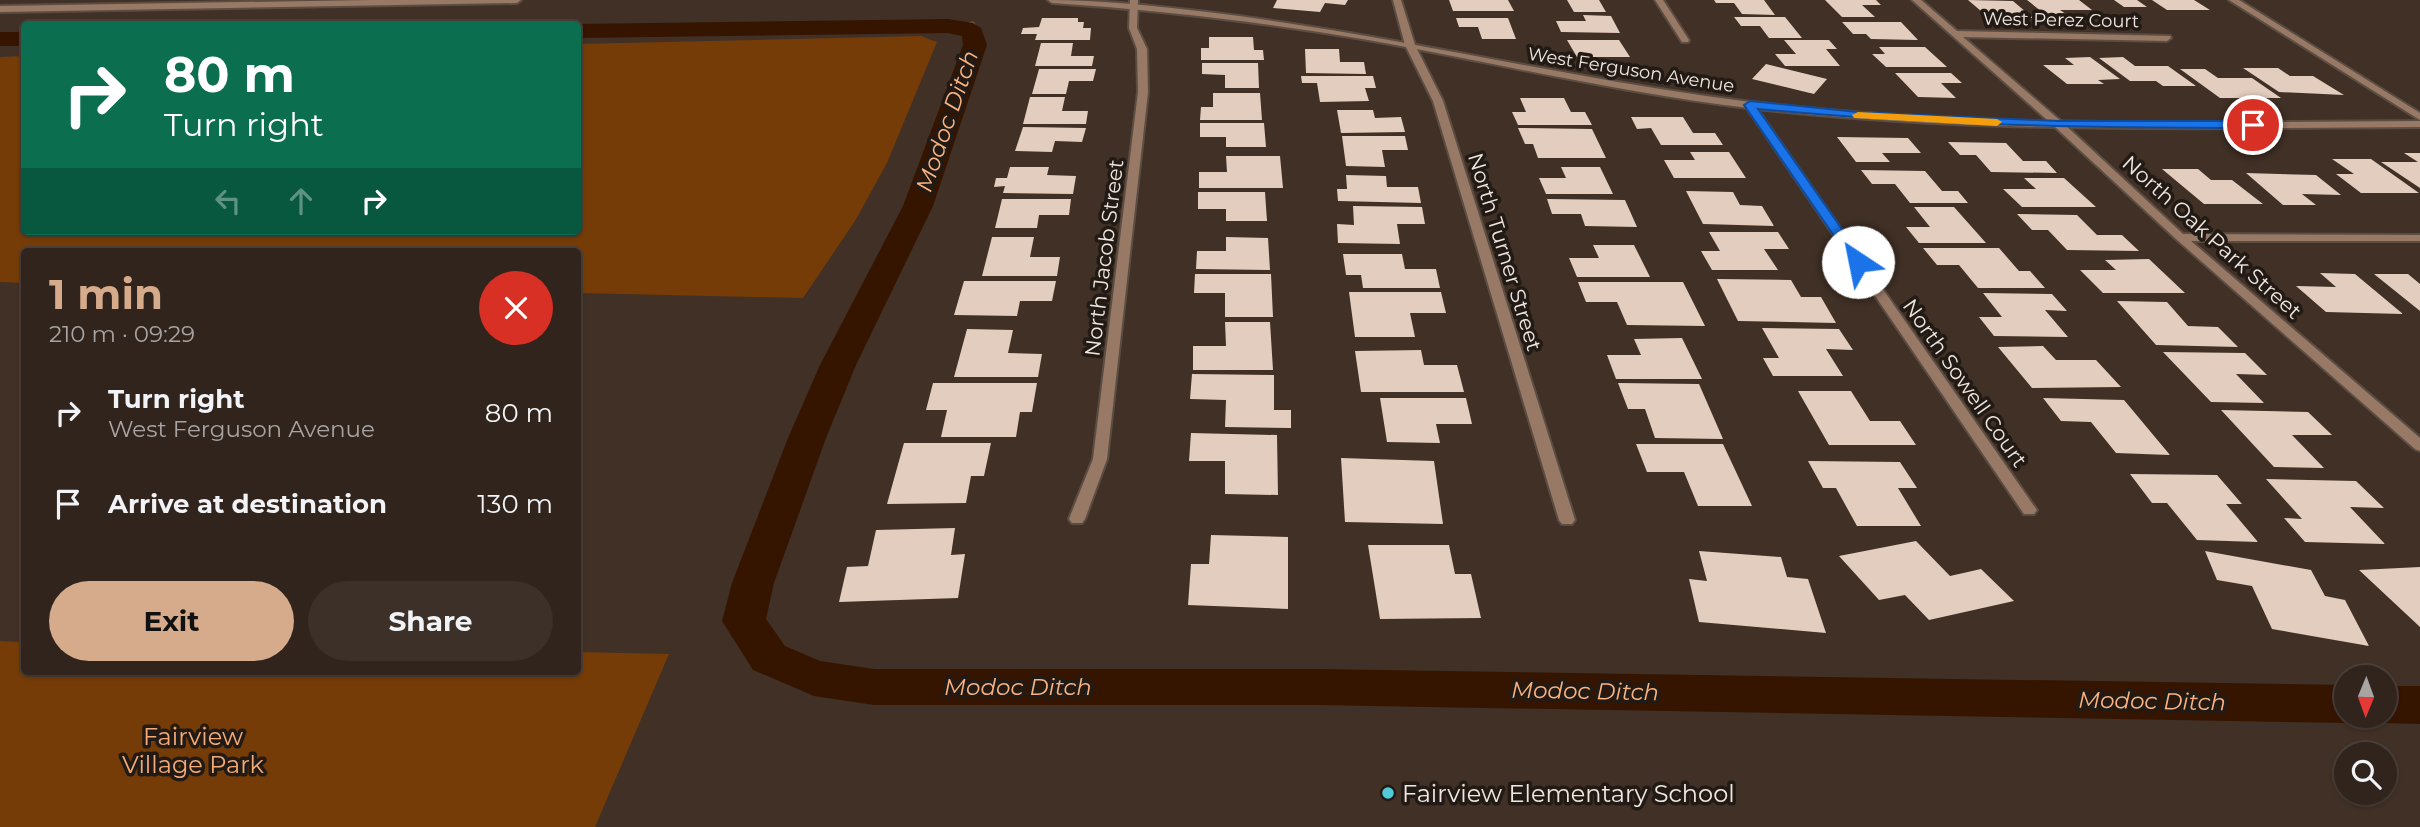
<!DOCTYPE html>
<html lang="en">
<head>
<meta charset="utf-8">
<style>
	body { margin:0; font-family:Montserrat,sans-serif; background:#3c3029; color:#f1f3f6; height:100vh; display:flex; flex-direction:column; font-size:26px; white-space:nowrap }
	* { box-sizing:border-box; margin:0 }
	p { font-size:23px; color:#a8a4a3 }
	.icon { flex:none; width:38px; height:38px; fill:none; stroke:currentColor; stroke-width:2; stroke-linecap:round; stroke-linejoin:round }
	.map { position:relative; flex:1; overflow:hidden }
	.details { position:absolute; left:21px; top:248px; width:560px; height:427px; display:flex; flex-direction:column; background:#30241c; border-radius:7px; box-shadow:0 2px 5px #0004,0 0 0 2px #4b413b }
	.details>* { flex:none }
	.banner { position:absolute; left:21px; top:21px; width:560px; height:214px; border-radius:7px; box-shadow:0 2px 5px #0004,0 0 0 2px #4b413b; background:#0b6e4f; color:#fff; overflow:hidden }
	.needle { width:46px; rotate:181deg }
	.buttons { position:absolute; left:2334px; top:665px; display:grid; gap:14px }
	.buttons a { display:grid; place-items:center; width:63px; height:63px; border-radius:50%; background:#30241c; box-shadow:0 2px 5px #0004,0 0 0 2px #4b413b; font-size:35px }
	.pin { position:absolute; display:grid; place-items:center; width:60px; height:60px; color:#fff; margin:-30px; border:4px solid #fff; border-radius:50%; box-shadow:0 2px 7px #0007 }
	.me { position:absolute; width:77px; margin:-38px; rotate:326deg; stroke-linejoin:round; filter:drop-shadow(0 0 5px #0008) }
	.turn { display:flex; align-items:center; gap:24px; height:147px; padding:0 28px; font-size:32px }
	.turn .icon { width:91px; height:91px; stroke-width:2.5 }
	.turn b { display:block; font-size:49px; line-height:60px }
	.lanes { display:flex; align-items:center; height:66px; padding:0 28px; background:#0003; justify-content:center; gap:35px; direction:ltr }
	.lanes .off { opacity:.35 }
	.round { display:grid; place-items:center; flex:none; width:74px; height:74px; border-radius:37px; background:#3c3029 }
	.headline { display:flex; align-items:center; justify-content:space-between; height:119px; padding:0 28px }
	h1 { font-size:42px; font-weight:700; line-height:52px; color:#d6ab8b }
	.action { display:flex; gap:14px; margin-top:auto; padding:14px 28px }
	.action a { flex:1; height:80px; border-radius:42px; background:#d6ab8b; color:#111; font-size:28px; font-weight:700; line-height:80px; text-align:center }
	.action a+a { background:#3c3029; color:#f1f3f6 }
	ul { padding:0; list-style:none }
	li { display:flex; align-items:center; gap:21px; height:91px; padding:0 28px }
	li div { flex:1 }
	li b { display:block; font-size:26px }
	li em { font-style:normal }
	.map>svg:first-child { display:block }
</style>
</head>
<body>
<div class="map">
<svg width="2420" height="827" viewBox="0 0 2420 827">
	<rect width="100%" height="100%" fill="#403025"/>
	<!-- green -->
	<path fill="#753c07" d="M 921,36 L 937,42 L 887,163 L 855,221 L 803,298 L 578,293 L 578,252 L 24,252 L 24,283 L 0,282 L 0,57 L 24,56 L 24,231 L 578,231 L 578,44 Z
		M 0,641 L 24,642 L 24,672 L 578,672 L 578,652 L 669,654 L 595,827 L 0,827 Z"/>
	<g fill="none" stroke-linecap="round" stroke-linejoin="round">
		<!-- stream -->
		<path stroke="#6d5443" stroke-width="7" d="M 965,28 L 972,25"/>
		<!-- canal -->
		<path fill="#351500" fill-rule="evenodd" d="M 948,19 L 973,23 L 981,28 L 987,45 L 933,206 L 856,365 L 826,438 L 774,583 L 766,619 L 785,646 L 820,661 L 874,669 L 1318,669 L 2347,685 L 2347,716 L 2364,716 L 2347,723 L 1318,705 L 874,705 L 814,696 L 753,670 L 722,621 L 732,583 L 788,438 L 820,365 L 903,206 L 963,45 L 962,36 L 948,33 L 578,38 L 576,24 Z
			M 0,32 L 24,32 L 24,46 L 0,46 Z
			M 2385,686 L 2420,686 L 2420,724 L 2385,723 L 2368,717 L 2385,716 Z"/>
	</g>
	<!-- building -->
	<path fill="#e3cdbf" d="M 1277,0 L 1348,0 L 1345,5 L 1325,3 L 1320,12 L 1273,8 Z
		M 1449,0 L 1508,0 L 1514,11 L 1453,11 Z
		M 1567,0 L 1599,0 L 1606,12 L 1574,12 Z
		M 1714,0 L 1764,0 L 1775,15 L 1742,14 L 1734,3 L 1716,3 Z
		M 1825,0 L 1876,0 L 1881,5 L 1862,5 L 1875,17 L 1842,17 Z
		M 1968,0 L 2013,1 L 2033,18 L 1988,17 Z
		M 2027,0 L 2079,0 L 2092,10 L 2060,10 L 2069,16 L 2047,16 Z
		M 2114,0 L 2137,0 L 2147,7 L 2124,7 Z
		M 2152,0 L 2194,0 L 2210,10 L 2167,10 Z
		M 1583,15 L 1611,16 L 1620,33 L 1561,32 L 1556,21 L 1586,21 Z
		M 1734,17 L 1785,17 L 1802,38 L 1769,38 L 1760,26 L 1741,26 Z
		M 1042,18 L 1078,18 L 1078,22 L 1084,22 L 1083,28 L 1091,28 L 1090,40 L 1035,40 L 1037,34 L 1021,34 L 1023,28 L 1039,27 Z
		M 1456,18 L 1508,18 L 1516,39 L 1482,39 L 1478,27 L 1459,27 Z
		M 1842,22 L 1901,22 L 1918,40 L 1871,39 L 1866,34 L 1853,34 Z
		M 1209,37 L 1253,37 L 1254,50 L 1263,50 L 1264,60 L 1201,60 L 1201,48 L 1209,48 Z
		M 1567,40 L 1619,40 L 1630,57 L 1577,57 Z
		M 1784,40 L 1829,40 L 1837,49 L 1826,49 L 1840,66 L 1785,66 L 1775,54 L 1796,54 Z
		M 1041,43 L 1073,43 L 1071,56 L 1094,56 L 1092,66 L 1035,66 Z
		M 1879,47 L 1925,47 L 1947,67 L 1886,67 L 1872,54 L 1885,54 Z
		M 1305,49 L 1339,49 L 1340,62 L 1364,62 L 1366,74 L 1306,73 Z
		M 2090,57 L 2120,79 L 2098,80 L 2104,84 L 2067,84 L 2043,65 L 2074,65 L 2065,58 Z
		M 2123,57 L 2135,66 L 2168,66 L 2196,86 L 2163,86 L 2156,81 L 2130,81 L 2099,58 Z
		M 1202,63 L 1258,63 L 1259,88 L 1225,88 L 1225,75 L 1202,74 Z
		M 1766,64 L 1827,79 L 1814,94 L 1752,79 Z
		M 2243,68 L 2278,68 L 2290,76 L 2313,76 L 2344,95 L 2279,92 Z
		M 1039,69 L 1096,69 L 1093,81 L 1069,81 L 1066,94 L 1032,94 Z
		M 2180,69 L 2205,69 L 2218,78 L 2252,78 L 2281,98 L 2220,98 Z
		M 1895,73 L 1951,73 L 1962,83 L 1941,83 L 1956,98 L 1918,97 Z
		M 1301,76 L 1373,76 L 1376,88 L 1365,88 L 1369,101 L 1320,102 L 1317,83 L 1302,83 Z
		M 1213,93 L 1260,93 L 1262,120 L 1200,120 L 1201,107 L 1213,107 Z
		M 1030,97 L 1065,97 L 1062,111 L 1088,111 L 1086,124 L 1023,124 Z
		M 1520,98 L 1564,98 L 1571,112 L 1585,112 L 1592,125 L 1518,125 L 1512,112 L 1526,112 Z
		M 1337,110 L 1373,110 L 1375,118 L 1401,117 L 1405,132 L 1341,133 Z
		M 1631,117 L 1683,117 L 1693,133 L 1715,133 L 1723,145 L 1661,145 L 1651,128 L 1637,129 Z
		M 1200,123 L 1264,123 L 1266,147 L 1226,147 L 1226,137 L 1200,137 Z
		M 1023,127 L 1086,128 L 1082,142 L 1055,141 L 1052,152 L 1015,151 Z
		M 1518,128 L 1592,129 L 1606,158 L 1538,158 L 1533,144 L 1525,144 Z
		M 1342,136 L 1405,136 L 1408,150 L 1382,150 L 1385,167 L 1346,166 Z
		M 1837,137 L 1908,138 L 1921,153 L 1882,153 L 1890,162 L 1856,162 Z
		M 1948,142 L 2006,143 L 2023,161 L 2046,161 L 2057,173 L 1991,172 L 1976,155 L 1960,155 Z
		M 1690,152 L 1729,152 L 1746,178 L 1674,178 L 1664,160 L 1695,160 Z
		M 2404,153 L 2420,153 L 2420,188 L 2381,162 L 2418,162 Z
		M 1226,156 L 1280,156 L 1283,188 L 1199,188 L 1199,172 L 1227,172 Z
		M 2332,159 L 2371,159 L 2419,193 L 2361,193 L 2336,174 L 2354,174 Z
		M 1010,167 L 1049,167 L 1047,175 L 1076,176 L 1073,194 L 1003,193 L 1005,186 L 994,187 L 996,178 L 1007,178 Z
		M 1561,167 L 1600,167 L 1613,194 L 1546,194 L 1539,178 L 1566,178 Z
		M 2162,169 L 2198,169 L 2211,180 L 2232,180 L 2263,204 L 2204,204 Z
		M 1861,170 L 1925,171 L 1942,191 L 1958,191 L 1968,203 L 1910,203 L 1895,184 L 1872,184 Z
		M 2246,173 L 2316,175 L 2341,195 L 2302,194 L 2316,205 L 2283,205 Z
		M 1346,175 L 1386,176 L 1387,187 L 1418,187 L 1421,203 L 1338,201 L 1337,189 L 1347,189 Z
		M 2024,178 L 2064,178 L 2096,207 L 2022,207 L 2003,189 L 2036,189 Z
		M 1686,191 L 1733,192 L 1740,205 L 1762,206 L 1774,226 L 1703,224 Z
		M 1198,192 L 1265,192 L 1267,221 L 1226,221 L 1226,209 L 1198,209 Z
		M 1002,199 L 1071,199 L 1069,215 L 1039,215 L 1037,228 L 995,228 Z
		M 1547,199 L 1625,200 L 1637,227 L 1585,226 L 1581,214 L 1552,214 Z
		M 1353,206 L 1422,207 L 1425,224 L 1397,224 L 1400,244 L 1338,243 L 1337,224 L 1354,225 Z
		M 1914,207 L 1954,207 L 1986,243 L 1919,243 L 1906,227 L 1930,227 Z
		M 2017,214 L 2077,215 L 2097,235 L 2122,235 L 2139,251 L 2067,250 L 2048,230 L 2032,230 Z
		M 1709,232 L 1778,232 L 1789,249 L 1764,249 L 1778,270 L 1712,270 L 1701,251 L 1720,251 Z
		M 992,237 L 1034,237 L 1030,257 L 1060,257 L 1057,276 L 982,276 Z
		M 1226,237 L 1268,238 L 1270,270 L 1196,269 L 1197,251 L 1226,251 Z
		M 1593,245 L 1634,245 L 1650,277 L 1577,277 L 1569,258 L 1599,258 Z
		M 1923,248 L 1999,248 L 2019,271 L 2030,271 L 2045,288 L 1978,288 L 1959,265 L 1937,265 Z
		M 1343,254 L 1402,254 L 1405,269 L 1436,269 L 1440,288 L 1363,288 L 1361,275 L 1346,275 Z
		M 2149,259 L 2185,293 L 2103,293 L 2080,270 L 2116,270 L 2105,260 Z
		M 2320,273 L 2355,274 L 2403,314 L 2326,312 L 2296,286 L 2336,287 Z
		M 1195,274 L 1271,274 L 1273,317 L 1225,317 L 1225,293 L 1194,293 Z
		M 2374,274 L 2408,274 L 2420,284 L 2420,311 Z
		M 1717,279 L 1791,280 L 1801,297 L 1821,297 L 1836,323 L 1738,321 Z
		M 964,281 L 1056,281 L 1052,301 L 1020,301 L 1017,316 L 954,315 Z
		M 1578,282 L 1683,282 L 1705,326 L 1627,325 L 1617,302 L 1586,302 Z
		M 1349,292 L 1441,292 L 1446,313 L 1410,313 L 1415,337 L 1355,337 Z
		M 1983,293 L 2052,294 L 2067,311 L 2045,310 L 2068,337 L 1994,336 L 1979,317 L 2002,317 Z
		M 2117,301 L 2167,302 L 2188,326 L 2218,327 L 2238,347 L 2156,345 Z
		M 1225,322 L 1270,322 L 1273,370 L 1193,370 L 1193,346 L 1226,346 Z
		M 1762,328 L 1839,329 L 1853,350 L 1826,349 L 1843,376 L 1773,376 L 1763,358 L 1779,358 Z
		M 967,329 L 1013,330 L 1008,353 L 1042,354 L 1038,377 L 954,377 Z
		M 1682,338 L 1702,379 L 1616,379 L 1607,355 L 1641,355 L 1634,339 Z
		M 2043,346 L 2056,360 L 2096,360 L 2121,387 L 2032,388 L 1998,347 Z
		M 1421,350 L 1424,365 L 1457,365 L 1464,392 L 1361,392 L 1355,351 Z
		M 2163,352 L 2245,353 L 2267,375 L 2236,374 L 2264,403 L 2211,402 Z
		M 1192,374 L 1274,375 L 1274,410 L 1291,410 L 1291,428 L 1225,427 L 1226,400 L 1190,399 Z
		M 933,383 L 1037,383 L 1032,412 L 1020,412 L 1016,437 L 941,437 L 947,410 L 926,410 Z
		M 1618,383 L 1699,384 L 1723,439 L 1655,438 L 1645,409 L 1628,409 Z
		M 1798,391 L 1851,391 L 1870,421 L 1900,421 L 1916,445 L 1829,445 Z
		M 1380,398 L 1466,398 L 1472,424 L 1436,424 L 1440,443 L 1387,442 Z
		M 2043,398 L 2124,400 L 2170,455 L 2116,453 L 2091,422 L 2061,421 Z
		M 2221,410 L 2308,412 L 2332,435 L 2292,435 L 2324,468 L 2274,467 Z
		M 1191,433 L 1277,435 L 1278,495 L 1225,494 L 1225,461 L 1189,461 Z
		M 904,443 L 991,443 L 984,476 L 971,476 L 966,503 L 887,504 Z
		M 1636,444 L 1723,444 L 1752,506 L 1698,506 L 1684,472 L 1647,472 Z
		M 1341,458 L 1434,461 L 1443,524 L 1345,522 Z
		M 1808,461 L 1900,462 L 1917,488 L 1898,488 L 1921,526 L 1857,526 L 1836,488 L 1823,488 Z
		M 2130,474 L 2217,475 L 2242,504 L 2226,504 L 2258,542 L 2197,540 L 2167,503 L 2152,503 Z
		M 2266,479 L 2356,481 L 2384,508 L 2350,507 L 2385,544 L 2305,542 L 2284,518 L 2302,519 Z
		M 955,528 L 951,555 L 965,554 L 958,598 L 839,602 L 847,567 L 868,566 L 876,530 Z
		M 1211,535 L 1288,537 L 1288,609 L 1188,605 L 1191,564 L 1209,564 Z
		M 1916,541 L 1950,576 L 1981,569 L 2014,601 L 1929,620 L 1905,595 L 1879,600 L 1839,556 Z
		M 1368,545 L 1449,545 L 1455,574 L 1471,574 L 1481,618 L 1380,619 Z
		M 1699,551 L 1781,557 L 1787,577 L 1808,579 L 1826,633 L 1699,622 L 1689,579 L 1707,581 Z
		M 2205,551 L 2311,570 L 2325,596 L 2345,600 L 2369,646 L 2272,629 L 2252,586 L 2217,580 Z
		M 2420,567 L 2420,627 L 2359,570 Z"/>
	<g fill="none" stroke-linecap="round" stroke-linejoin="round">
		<!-- minor casing -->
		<g stroke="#5c4d43" stroke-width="4">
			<path id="minor" d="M 1130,0 L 1138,0 L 1137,28 L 1147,49 L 1148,92 L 1107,459 L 1085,519 L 1082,523 L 1072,523 L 1069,519 L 1093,459 L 1138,92 L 1137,49 L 1129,28 Z
				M 1393,0 L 1401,0 L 1415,45 L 1443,101 L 1575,520 L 1572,524 L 1562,524 L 1559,520 L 1433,101 L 1405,45 Z
				M 1655,0 L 1663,0 L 1689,40 L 1688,42 L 1682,42 Z
				M 1912,0 L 1921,0 L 1957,31 L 2170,36 L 2171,38 L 2167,41 L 1963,37 L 2063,123 L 2183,234 L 2420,235 L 2420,241 L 2191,241 L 2420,438 L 2420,451 L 2415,449 L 2176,239 L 2055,127 Z
				M 1747,103 L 1753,103 L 2034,506 L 2037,510 L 2034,514 L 2024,514 L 1745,105 Z"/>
		</g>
		<!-- tertiary casing -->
		<g stroke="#5c4d43" stroke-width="4">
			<path id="tertiary" d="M 371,0 L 521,0 L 517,3 L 0,12 L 0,6 Z
				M 1048,0 C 1101,0 1154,6 1207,12 C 1375,32 1539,72 1706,96 C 1942,130 2182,122 2420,121 L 2420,127 C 2197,128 1972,134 1749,108 C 1621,93 1495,63 1368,40 C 1263,22 1158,10 1052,3 Z
				M 2229,0 L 2239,0 L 2420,113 L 2420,120 Z"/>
		</g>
		<!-- minor -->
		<use href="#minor" fill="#977965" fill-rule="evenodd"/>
		<!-- tertiary -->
		<use href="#tertiary" fill="#977965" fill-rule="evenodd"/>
	</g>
	<!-- route -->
	<path fill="#1a73e8" stroke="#114b97" stroke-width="2" d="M 1750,101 L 1858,112 L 2059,121 L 2253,121 L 2259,125 L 2253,128 C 2087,128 1924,125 1758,109 L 1865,262 L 1858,267 L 1854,265 L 1744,105 Z"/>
	<!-- slow -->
	<path fill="#f59e0b" d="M 1858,112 L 1997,119 L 2002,122 L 1997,126 L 1854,118 L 1852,115 Z"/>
	<!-- markers -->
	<circle fill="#52cbd8" stroke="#211a15" stroke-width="2.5" cx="1388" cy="793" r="7"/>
	<g text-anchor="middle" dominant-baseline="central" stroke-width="7" stroke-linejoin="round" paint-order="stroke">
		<!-- far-street labels -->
		<g font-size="18" fill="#f1e6df" stroke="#211a15">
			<text transform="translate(2061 20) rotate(1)">West Perez Court</text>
			<text transform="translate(1631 70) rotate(9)">West Ferguson Avenue</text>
		</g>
		<!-- street labels -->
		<g font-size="21" fill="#f1e6df" stroke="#211a15">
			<text transform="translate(2212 237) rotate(42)">North Oak Park Street</text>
			<text transform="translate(1505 252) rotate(73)">North Turner Street</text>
			<text transform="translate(1104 258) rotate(-83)">North Jacob Street</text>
			<text transform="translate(1965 383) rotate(55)">North Sowell Court</text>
		</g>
		<!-- water labels -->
		<g font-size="23" font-style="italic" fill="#fcb27e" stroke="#211a15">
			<text transform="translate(947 121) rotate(-71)">Modoc Ditch</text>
			<text x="1018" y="687">Modoc Ditch</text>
			<text transform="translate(1585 691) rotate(1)">Modoc Ditch</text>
			<text transform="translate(2152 701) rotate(1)">Modoc Ditch</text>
		</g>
		<!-- near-park labels -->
		<g font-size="24" fill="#f4ab78" stroke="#211a15">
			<text x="193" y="736">Fairview<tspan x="193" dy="28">Village Park</tspan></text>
		</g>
		<!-- near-poi labels -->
		<g font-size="24" fill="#f1e6df" stroke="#211a15" text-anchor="start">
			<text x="1402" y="793">Fairview Elementary School</text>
		</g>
	</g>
</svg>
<div class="buttons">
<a><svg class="needle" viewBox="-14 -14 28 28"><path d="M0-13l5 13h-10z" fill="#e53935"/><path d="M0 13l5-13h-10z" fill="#a8a4a3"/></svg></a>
<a><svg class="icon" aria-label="search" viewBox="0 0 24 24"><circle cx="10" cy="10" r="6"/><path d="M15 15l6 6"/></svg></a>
</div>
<div class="pin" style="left:2253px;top:125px;background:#d93025"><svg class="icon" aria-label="arrive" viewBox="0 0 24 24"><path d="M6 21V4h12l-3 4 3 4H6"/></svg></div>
<svg class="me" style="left:1858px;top:262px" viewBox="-20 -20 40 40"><circle r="19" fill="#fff"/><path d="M0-13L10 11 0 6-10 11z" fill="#1a73e8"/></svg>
<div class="banner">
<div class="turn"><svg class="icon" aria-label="right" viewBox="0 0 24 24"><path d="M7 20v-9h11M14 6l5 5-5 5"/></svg><div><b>80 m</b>Turn right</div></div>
<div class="lanes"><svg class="icon off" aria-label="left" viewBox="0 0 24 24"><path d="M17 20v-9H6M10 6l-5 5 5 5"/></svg><svg class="icon off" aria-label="ahead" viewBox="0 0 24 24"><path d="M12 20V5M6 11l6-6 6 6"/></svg><svg class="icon" aria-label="right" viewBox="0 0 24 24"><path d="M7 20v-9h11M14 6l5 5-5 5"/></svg></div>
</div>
<section class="details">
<div class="headline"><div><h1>1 min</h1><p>210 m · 09:29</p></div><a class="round" style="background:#d93025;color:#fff"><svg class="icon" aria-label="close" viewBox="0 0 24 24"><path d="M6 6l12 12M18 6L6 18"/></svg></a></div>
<ul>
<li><svg class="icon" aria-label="right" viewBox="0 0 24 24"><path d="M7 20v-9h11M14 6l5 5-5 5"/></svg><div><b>Turn right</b><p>West Ferguson Avenue</p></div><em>80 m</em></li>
<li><svg class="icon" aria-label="arrive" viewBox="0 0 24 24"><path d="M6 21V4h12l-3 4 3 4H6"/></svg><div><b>Arrive at destination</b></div><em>130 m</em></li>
</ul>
<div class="action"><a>Exit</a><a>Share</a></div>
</section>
</div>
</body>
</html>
